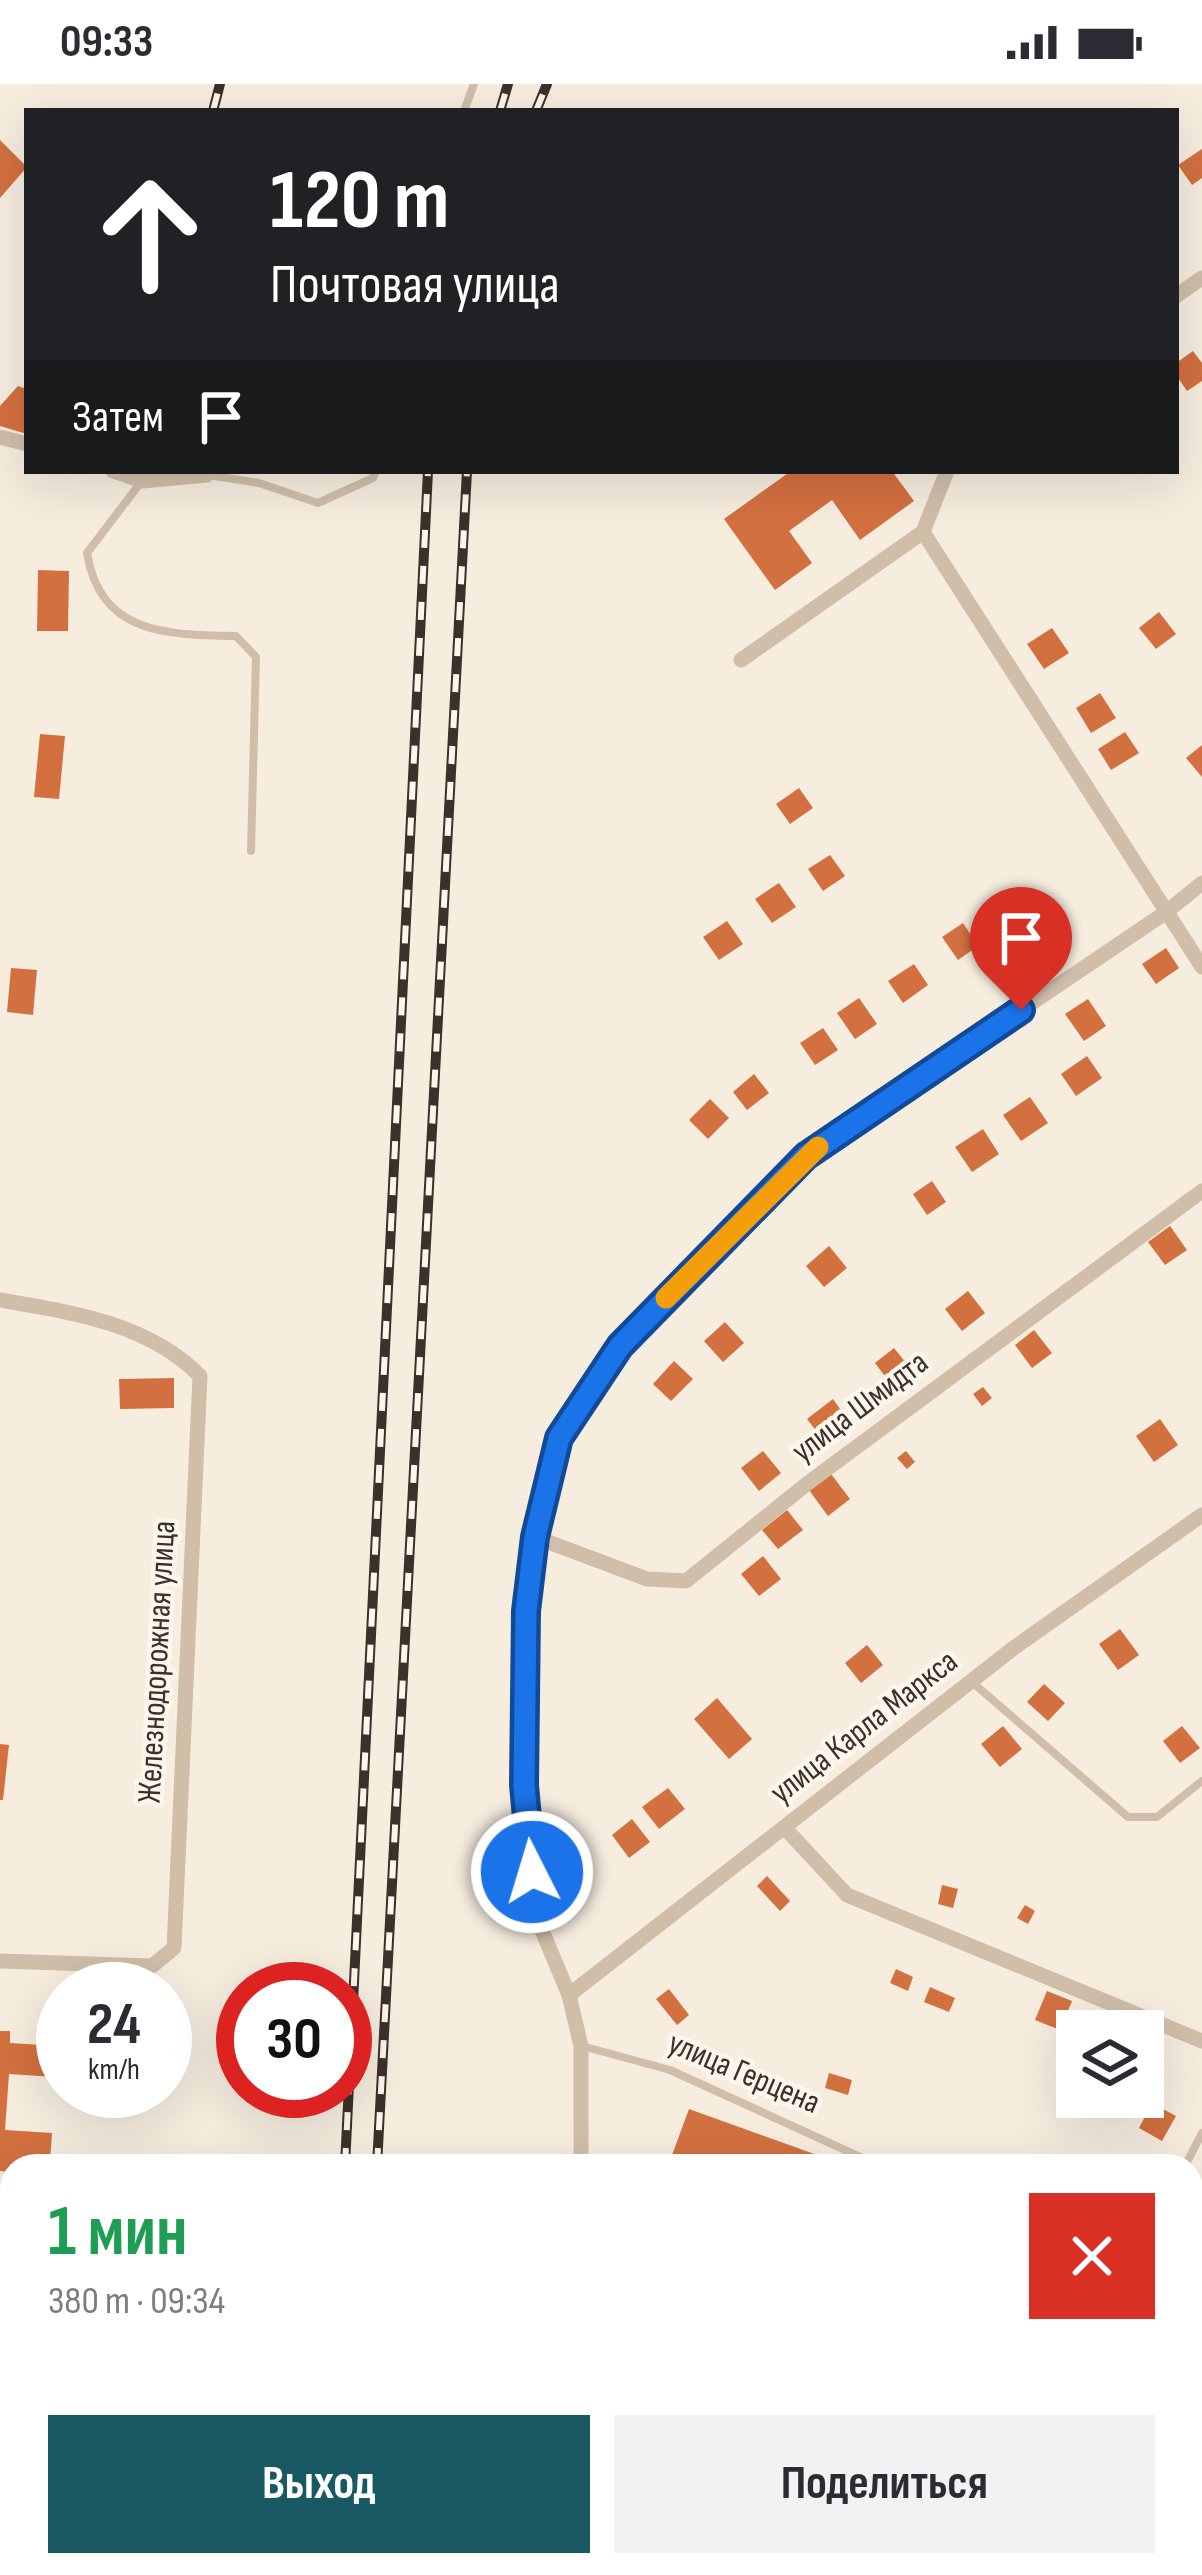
<!DOCTYPE html>
<html lang="ru">
<head>
<meta charset="utf-8">
<style>
	body { margin:0; font-family:"Sofia Sans Condensed",sans-serif; background:#f2f2f3; color:#2b2b33; height:100vh; display:flex; flex-direction:column; font-size:45px; white-space:nowrap }
	* { box-sizing:border-box; margin:0 }
	p { font-size:39px; color:#7c7c81 }
	.icon { flex:none; width:66px; height:66px; fill:none; stroke:currentColor; stroke-width:2; stroke-linecap:round; stroke-linejoin:round }
	.map { position:relative; flex:1; overflow:hidden }
	.side { position:absolute; left:0px; top:2070px; width:1203px; height:423px; display:flex; flex-direction:column; background:#fff; border-radius:36px 36px 0 0; box-shadow:0 12px 48px #0002 }
	.side>* { flex:none }
	.banner { position:absolute; left:24px; top:24px; width:1155px; height:366px; border-radius:0px; box-shadow:0 12px 48px #0002; background:#202124; color:#fff; overflow:hidden }
	.fabs { position:absolute; left:1056px; top:1926px; display:grid; gap:24px }
	.fabs a { display:grid; place-items:center; width:108px; height:108px; border-radius:0px; background:#fff; box-shadow:0 12px 48px #0002; font-size:60px }
	.speed { position:absolute; left:36px; top:1878px; display:flex; gap:24px; font-size:60px; font-weight:700; text-align:center }
	.speed>* { display:grid; place-content:center; width:156px; height:156px; border-radius:50%; background:#fff; box-shadow:0 12px 48px #0002; line-height:1 }
	.speed small { font-size:30px; font-weight:400 }
	.speed .limit { border:18px solid #d22; background:#fff; color:#111 }
	.pin { position:absolute; display:grid; place-items:center; width:102px; height:102px; color:#fff; margin:-123px -51px; border-radius:50% 50% 50% 0; rotate:-45deg; box-shadow:0 0 12px #0007 }
	.pin .icon { rotate:45deg }
	.me { position:absolute; width:132px; margin:-66px; rotate:355deg; stroke-linejoin:round; filter:drop-shadow(0 0 9px #0008) }
	.turn { display:flex; align-items:center; gap:42px; height:252px; padding:0 48px; font-size:54px }
	.turn .icon { width:156px; height:156px; stroke-width:2.5 }
	.turn b { display:block; font-size:84px; line-height:102px }
	.then { display:flex; align-items:center; height:114px; padding:0 48px; background:#0003; gap:24px; font-size:45px }
	.round { display:grid; place-items:center; flex:none; width:126px; height:126px; border-radius:0px; background:#f2f2f3 }
	.summary { display:flex; align-items:center; justify-content:space-between; height:204px; padding:0 48px }
	h1 { font-size:72px; font-weight:700; line-height:90px; color:#1e9e55 }
	.cta { display:flex; gap:24px; margin-top:auto; padding:24px 48px }
	.cta a { flex:1; height:138px; border-radius:0px; background:#195964; color:#fff; font-size:48px; font-weight:700; line-height:138px; text-align:center }
	.cta a+a { background:#f2f2f3; color:#2b2b33 }
	.status { display:flex; justify-content:space-between; align-items:center; height:84px; padding:0 60px; background:#fff; direction:ltr }
	.status svg { height:33px; fill:currentColor }
	.map>svg:first-child { display:block }
</style>
</head>
<body>
<div class="status"><b>09:33</b><svg viewBox="0 0 49 12"><path d="M0 12V9h3v3zM5 12V6h3v6zM10 12V3h3v9zM15 12V0h3v12zM26 1h20v11H26zM47 4h2v5h-2z"/></svg></div>
<div class="map">
<svg width="1202" height="2491" viewBox="0 0 1202 2491">
	<rect width="100%" height="100%" fill="#f6eddf"/>
	<!-- building -->
	<path fill="#d37040" d="M 0,56 L 27,83 L 0,114 Z
		M 1202,65 L 1202,94 L 1192,101 L 1178,81 Z
		M 1193,267 L 1202,279 L 1202,297 L 1187,307 L 1176,291 L 1176,279 Z
		M 18,302 L 27,305 L 27,350 L 0,342 L 0,322 Z
		M 791,387 L 892,387 L 914,417 L 860,456 L 832,416 L 789,447 L 812,479 L 775,506 L 724,435 Z
		M 38,486 L 69,487 L 68,547 L 37,547 Z
		M 1159,528 L 1176,550 L 1156,565 L 1139,544 Z
		M 1052,544 L 1069,569 L 1044,585 L 1027,560 Z
		M 1100,609 L 1116,634 L 1091,649 L 1076,624 Z
		M 1125,648 L 1139,669 L 1111,686 L 1098,665 Z
		M 40,650 L 65,652 L 59,715 L 34,713 Z
		M 1202,661 L 1202,693 L 1186,674 Z
		M 799,704 L 813,724 L 790,740 L 776,720 Z
		M 830,771 L 845,792 L 823,807 L 808,785 Z
		M 779,799 L 796,823 L 772,839 L 755,815 Z
		M 727,837 L 743,860 L 719,876 L 703,853 Z
		M 963,839 L 978,862 L 958,876 L 942,853 Z
		M 1166,864 L 1179,884 L 1156,900 L 1142,880 Z
		M 914,880 L 928,901 L 903,919 L 888,897 Z
		M 11,884 L 37,886 L 33,931 L 7,928 Z
		M 859,914 L 877,940 L 855,955 L 837,929 Z
		M 1088,915 L 1106,942 L 1084,957 L 1065,930 Z
		M 823,944 L 838,966 L 815,981 L 800,959 Z
		M 1087,972 L 1102,994 L 1076,1012 L 1061,990 Z
		M 754,990 L 769,1009 L 747,1026 L 733,1008 Z
		M 1030,1013 L 1048,1039 L 1021,1057 L 1003,1031 Z
		M 710,1015 L 729,1034 L 708,1055 L 689,1036 Z
		M 983,1045 L 999,1070 L 972,1088 L 955,1063 Z
		M 932,1097 L 946,1118 L 927,1131 L 913,1110 Z
		M 1170,1142 L 1187,1166 L 1165,1181 L 1148,1158 Z
		M 829,1162 L 847,1184 L 824,1203 L 806,1182 Z
		M 968,1207 L 985,1229 L 962,1247 L 945,1225 Z
		M 725,1238 L 744,1259 L 723,1278 L 704,1257 Z
		M 1034,1246 L 1052,1269 L 1032,1284 L 1015,1261 Z
		M 894,1264 L 910,1284 L 890,1299 L 875,1279 Z
		M 674,1277 L 693,1295 L 671,1317 L 653,1300 Z
		M 174,1294 L 174,1324 L 120,1325 L 119,1295 Z
		M 983,1303 L 992,1314 L 982,1322 L 973,1310 Z
		M 833,1315 L 849,1338 L 824,1357 L 807,1335 Z
		M 1160,1335 L 1178,1361 L 1154,1378 L 1136,1352 Z
		M 763,1367 L 781,1389 L 759,1407 L 741,1384 Z
		M 906,1367 L 915,1378 L 907,1385 L 897,1374 Z
		M 831,1390 L 850,1415 L 828,1432 L 809,1406 Z
		M 787,1426 L 803,1446 L 778,1465 L 762,1446 Z
		M 763,1472 L 781,1495 L 759,1512 L 741,1490 Z
		M 1120,1545 L 1139,1571 L 1118,1586 L 1099,1560 Z
		M 867,1561 L 883,1581 L 861,1599 L 845,1579 Z
		M 1044,1600 L 1065,1619 L 1048,1637 L 1027,1618 Z
		M 717,1614 L 752,1655 L 729,1675 L 694,1635 Z
		M 1003,1642 L 1022,1665 L 1000,1683 L 981,1660 Z
		M 1182,1642 L 1200,1664 L 1180,1679 L 1163,1657 Z
		M 0,1660 L 9,1661 L 3,1716 L 0,1716 Z
		M 668,1704 L 685,1725 L 659,1745 L 642,1723 Z
		M 632,1735 L 650,1758 L 629,1774 L 612,1751 Z
		M 767,1792 L 790,1817 L 780,1827 L 757,1802 Z
		M 942,1801 L 958,1805 L 953,1824 L 938,1820 Z
		M 1025,1821 L 1035,1827 L 1028,1840 L 1017,1834 Z
		M 896,1885 L 913,1893 L 908,1907 L 890,1899 Z
		M 930,1903 L 955,1914 L 949,1928 L 924,1918 Z
		M 669,1905 L 689,1931 L 677,1941 L 656,1915 Z
		M 1047,1907 L 1072,1917 L 1060,1946 L 1035,1936 Z
		M 0,1947 L 10,1947 L 10,1959 L 58,1962 L 55,1993 L 9,1990 L 5,2046 L 52,2049 L 50,2078 L 62,2078 L 62,2082 L 12,2082 L 12,2088 L 0,2087 Z
		M 829,1989 L 852,1996 L 848,2011 L 825,2004 Z
		M 1152,2019 L 1176,2032 L 1162,2057 L 1139,2044 Z
		M 689,2025 L 845,2081 L 845,2082 L 668,2082 Z
		M 1191,2303 L 1202,2307 L 1202,2372 L 1191,2368 Z
		M 953,2481 L 980,2481 L 990,2484 L 988,2491 L 950,2491 Z"/>
	<g fill="none" stroke-linecap="round" stroke-linejoin="round">
		<!-- service -->
		<path stroke="#d0bea9" stroke-width="8" d="M 464,27 L 474,0
			M 208,391 L 259,399 L 318,419 L 373,394 L 376,387
			M 141,398 L 87,469 C 100,550 166,551 236,552 L 256,573 L 251,767
			M 972,1598 L 1128,1733 L 1157,1733 L 1202,1697
			M 582,1962 L 670,1986 L 880,2082
			M 1185,2082 L 1202,2049
			M 1191,2204 L 1202,2208"/>
		<!-- minor -->
		<path stroke="#d0bea9" stroke-width="15" d="M 1176,212 L 1202,194
			M 0,353 L 27,360
			M 113,387 L 142,397 L 207,391
			M 923,448 L 1202,883
			M 741,576 L 923,448 L 947,387
			M 0,1216 C 70,1228 148,1239 200,1292 L 174,1864 L 152,1882 L 0,1877
			M 535,1453 L 647,1495 L 686,1497 L 808,1399 L 1202,1107
			M 784,1743 L 847,1811 L 1202,1957
			M 569,1911 L 1015,1563 L 1202,1431
			M 581,2082 L 581,1962 L 569,1911 L 536,1832 L 524,1701 L 526,1527 L 535,1453 L 559,1355 L 620,1261 L 805,1072 L 1165,829 L 1202,799
			M 1191,2479 L 1202,2483
			M 487,2491 L 489,2481
			M 859,2491 L 863,2481"/>
		<!-- rail casing -->
		<g stroke="#3c312a" stroke-width="10">
			<path id="rail" d="M 213,27 L 220,0
				M 500,27 L 508,0
				M 536,27 L 547,0
				M 345,2082 L 428,387
				M 377,2082 L 467,387
				M 325,2491 L 325,2481
				M 354,2491 L 354,2481"/>
		</g>
		<!-- rail -->
		<use href="#rail" stroke="#fcf6ed" stroke-width="6" stroke-dasharray="18" stroke-linecap="butt"/>
	</g>
	<g fill="none" stroke-linecap="round" stroke-linejoin="round">
		<!-- route casing -->
		<g stroke="#114b97" stroke-width="30">
			<path id="route" d="M 532,1788 L 524,1701 L 526,1527 L 535,1453 L 559,1354 L 620,1262 L 806,1072 L 1021,926"/>
		</g>
		<!-- route -->
		<use href="#route" stroke="#1a73e8" stroke-width="21"/>
		<!-- slow -->
		<path stroke="#f59e0b" stroke-width="21" d="M 666,1214 L 818,1063"/>
	</g>
	<g text-anchor="middle" dominant-baseline="central" stroke-width="9" stroke-linejoin="round" paint-order="stroke">
		<!-- street labels -->
		<g font-size="33" fill="#3c312a" stroke="#fcf6ed">
			<text transform="translate(860 1323) rotate(-37)">улица Шмидта</text>
			<text transform="translate(157 1578) rotate(-87)">Железнодорожная улица</text>
			<text transform="translate(864 1643) rotate(-38)">улица Карла Маркса</text>
			<text transform="translate(744 1989) rotate(23)">улица Герцена</text>
		</g>
	</g>
</svg>
<div class="fabs">
<a><svg class="icon" aria-label="layers" viewBox="0 0 24 24"><path d="M12 4l9 5-9 5-9-5zM3 14l9 5 9-5"/></svg></a>
</div>
<div class="speed"><div>24<small>km/h</small></div><div class="limit">30</div></div>
<div class="pin" style="left:1021px;top:926px;background:#d93025"><svg class="icon" aria-label="arrive" viewBox="0 0 24 24"><path d="M6 21V4h12l-3 4 3 4H6"/></svg></div>
<svg class="me" style="left:532px;top:1788px" viewBox="-20 -20 40 40"><circle r="17" fill="#1a73e8" stroke="#fff" stroke-width="3"/><path d="M0-11L8 9 0 5-8 9z" fill="#fff"/></svg>
<div class="banner">
<div class="turn"><svg class="icon" aria-label="ahead" viewBox="0 0 24 24"><path d="M12 20V5M6 11l6-6 6 6"/></svg><div><b>120 m</b>Почтовая улица</div></div>
<div class="then">Затем<svg class="icon" aria-label="arrive" viewBox="0 0 24 24"><path d="M6 21V4h12l-3 4 3 4H6"/></svg></div>
</div>
<section class="side">
<div class="summary"><div><h1>1 мин</h1><p>380 m · 09:34</p></div><a class="round" style="background:#d93025;color:#fff"><svg class="icon" aria-label="close" viewBox="0 0 24 24"><path d="M6 6l12 12M18 6L6 18"/></svg></a></div>
<div class="cta"><a>Выход</a><a>Поделиться</a></div>
</section>
</div>
</body>
</html>
